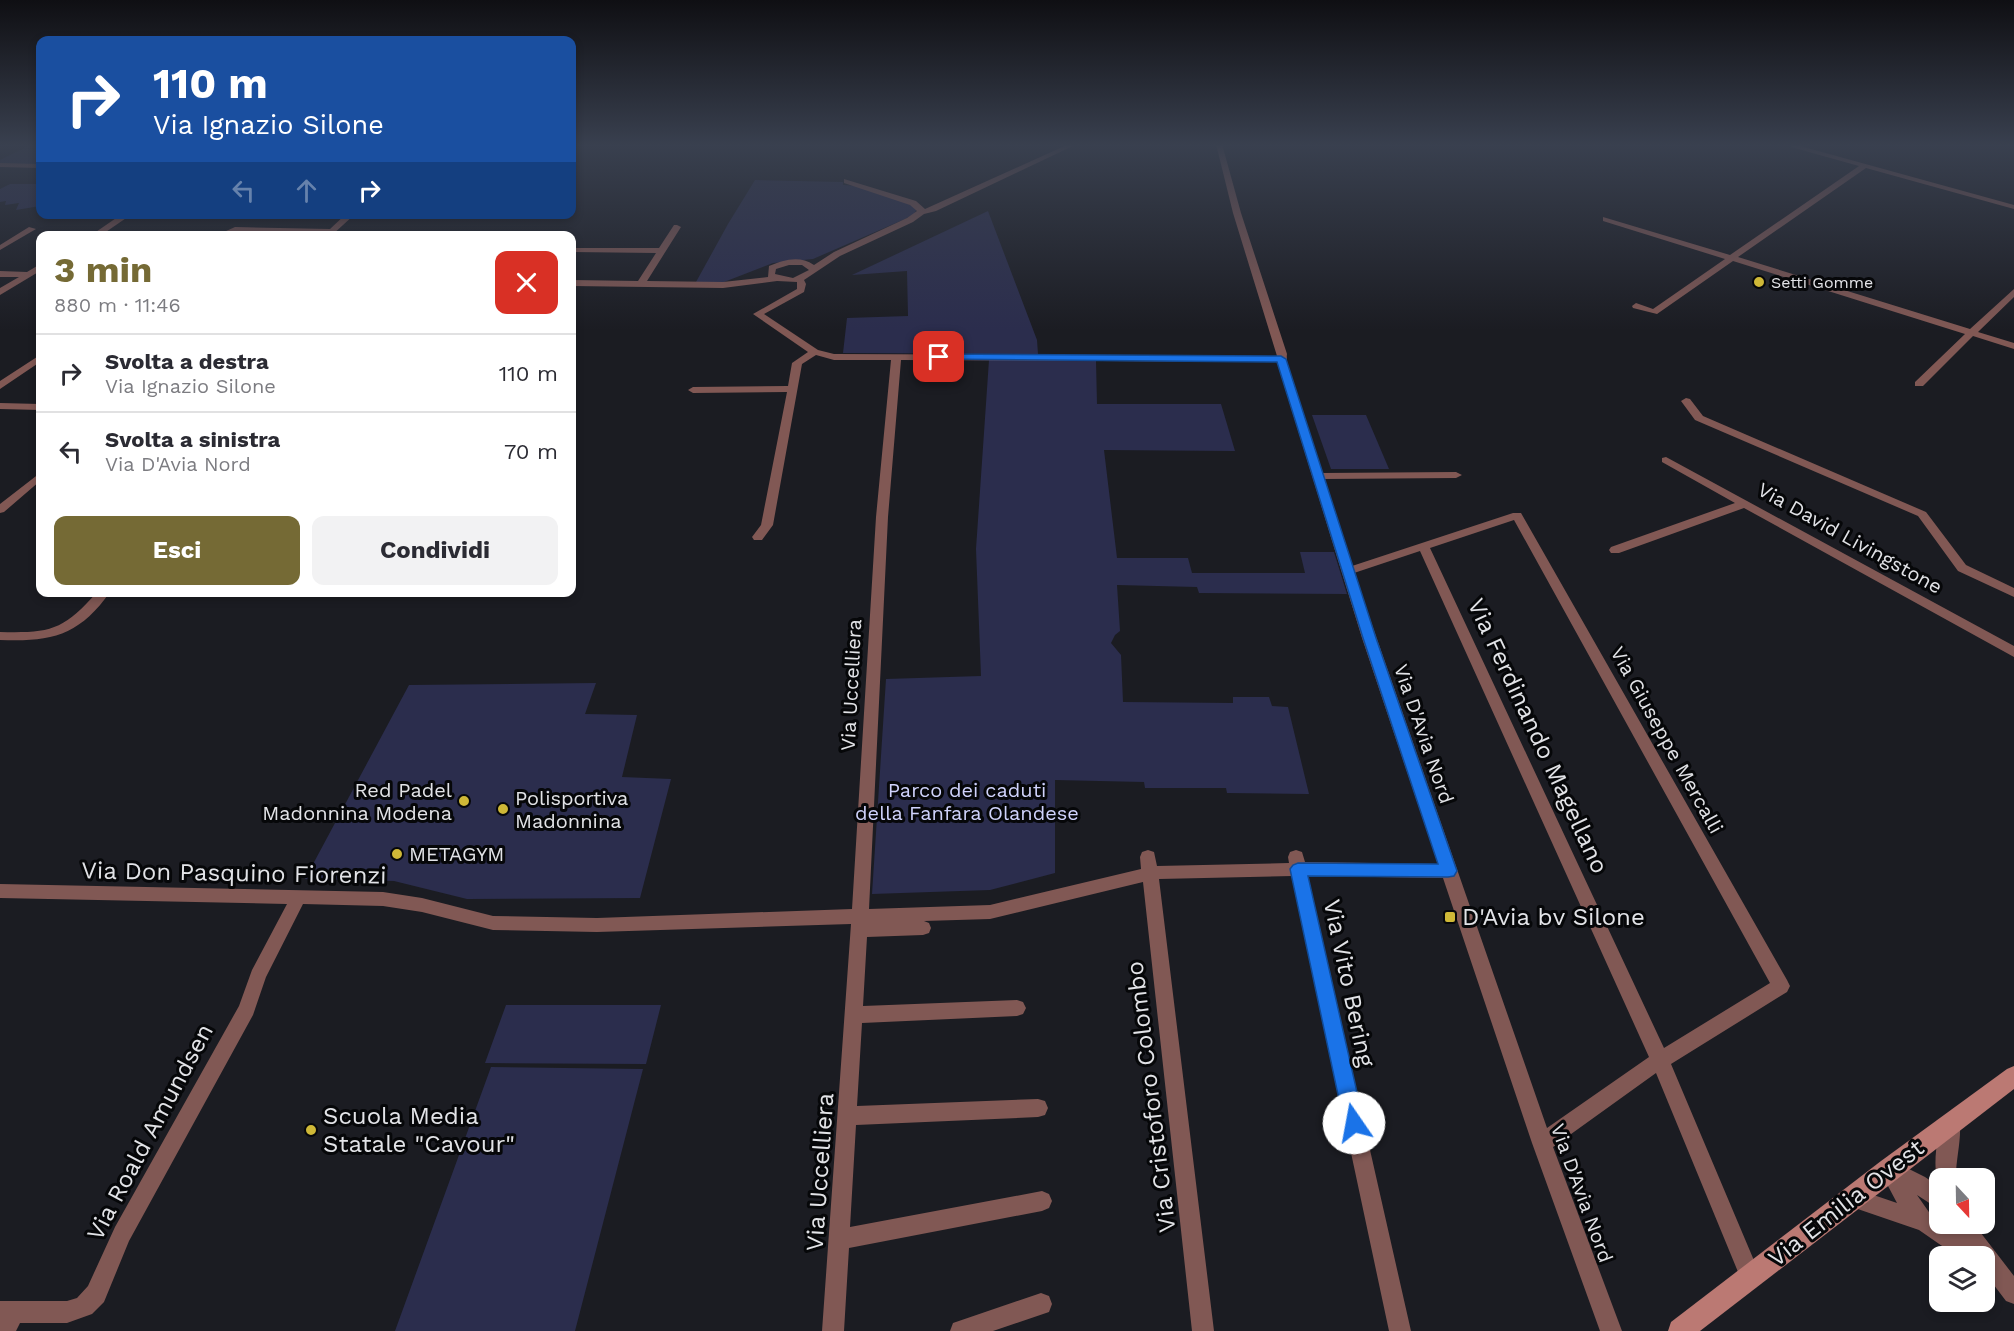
<!DOCTYPE html>
<html lang="it">
<head>
<meta charset="utf-8">
<style>
	body { margin:0; font-family:"Work Sans",sans-serif; background:#f2f2f3; color:#2b2b33; height:100vh; display:flex; flex-direction:column; font-size:22px; white-space:nowrap }
	* { box-sizing:border-box; margin:0 }
	p { font-size:20px; color:#7c7c81 }
	.icon { flex:none; width:33px; height:33px; fill:none; stroke:currentColor; stroke-width:2; stroke-linecap:round; stroke-linejoin:round }
	.map { position:relative; flex:1; overflow:hidden }
	.panel { position:absolute; left:36px; top:231px; width:540px; height:366px; display:flex; flex-direction:column; background:#fff; border-radius:12px; box-shadow:0 3px 9px #0003 }
	.panel>* { flex:none }
	.top-card { position:absolute; left:36px; top:36px; width:540px; height:183px; border-radius:12px; box-shadow:0 3px 9px #0003; background:#1a4fa0; color:#fff; overflow:hidden }
	.needle { width:39px; rotate:158deg }
	.controls { position:absolute; left:1929px; top:1168px; display:grid; gap:12px }
	.controls a { display:grid; place-items:center; width:66px; height:66px; border-radius:12px; background:#fff; box-shadow:0 3px 9px #0003; font-size:30px }
	.pin { position:absolute; display:grid; place-items:center; width:51px; height:51px; color:#fff; margin:-26px; border-radius:12px; box-shadow:0 3px 9px #0006 }
	.me { position:absolute; width:66px; margin:-33px; rotate:348deg; stroke-linejoin:round; filter:drop-shadow(0 0 4px #0008) }
	.turn { display:flex; align-items:center; gap:21px; height:126px; padding:0 18px; font-size:27px }
	.turn .icon { width:78px; height:78px; stroke-width:2.5 }
	.turn b { display:block; font-size:42px; line-height:51px }
	.lanes { display:flex; align-items:center; height:57px; padding:0 18px; background:#0003; justify-content:center; gap:30px; direction:ltr }
	.lanes .off { opacity:.35 }
	.round { display:grid; place-items:center; flex:none; width:63px; height:63px; border-radius:12px; background:#f2f2f3 }
	.overview { display:flex; align-items:center; justify-content:space-between; height:102px; padding:0 18px }
	h1 { font-size:36px; font-weight:700; line-height:45px; color:#756a35 }
	.action { display:flex; gap:12px; margin-top:auto; padding:12px 18px }
	.action a { flex:1; height:69px; border-radius:12px; background:#756a35; color:#fff; font-size:24px; font-weight:700; line-height:69px; text-align:center }
	.action a+a { background:#f2f2f3; color:#2b2b33 }
	ul { padding:0; list-style:none }
	li { display:flex; align-items:center; gap:18px; height:78px; padding:0 18px; border-top:2px solid #e1e1e2 }
	li div { flex:1 }
	li b { display:block; font-size:22px }
	li em { font-style:normal }
	.map>svg:first-child { display:block }
</style>
</head>
<body>
<div class="map">
<svg width="2014" height="1331" viewBox="0 0 2014 1331">
	<rect width="100%" height="100%" fill="#1b1c22"/>
	<!-- green -->
	<path fill="#2b2d4d" d="M 32,144 L 40,144 L 40,165 L 0,164 L 0,160 Z
		M 755,180 L 843,182 L 843,185 C 866,186 897,196 917,209 L 914,214 L 905,219 L 813,259 L 773,263 L 724,282 L 696,282 L 728,224 Z
		M 10,184 L 40,184 L 40,206 L 16,210 L 19,203 L 5,205 L 6,201 L 0,202 L 0,189 Z
		M 988,211 L 1037,340 L 1038,354 L 843,353 L 847,318 L 908,316 L 907,271 L 852,275 Z
		M 989,360 L 1096,361 L 1097,404 L 1221,404 L 1235,451 L 1104,450 L 1117,558 L 1188,558 L 1192,573 L 1305,573 L 1300,552 L 1334,552 L 1347,594 L 1199,593 L 1197,587 L 1117,585 L 1120,631 L 1115,635 L 1111,643 L 1121,655 L 1123,702 L 1233,703 L 1233,697 L 1269,697 L 1272,706 L 1288,707 L 1309,794 L 1227,793 L 1226,788 L 1145,788 L 1144,782 L 1055,780 L 1055,873 L 990,890 L 872,894 L 886,679 L 981,676 L 976,549 Z
		M 1312,415 L 1366,415 L 1389,469 L 1331,469 Z
		M 596,683 L 585,714 L 637,715 L 622,777 L 671,779 L 640,898 L 467,899 L 394,881 L 305,879 L 409,685 Z
		M 506,1005 L 661,1005 L 646,1064 L 485,1063 Z
		M 491,1067 L 643,1069 L 575,1331 L 395,1331 Z"/>
	<g fill="none" stroke-linecap="round" stroke-linejoin="round">
		<!-- minor -->
		<path fill="#815854" fill-rule="evenodd" d="M 1069,144 L 1077,144 L 936,211 L 924,214 L 913,222 L 840,256 L 804,280 L 806,284 L 804,292 L 764,314 L 818,350 L 834,354 L 1277,356 L 1233,213 L 1216,144 L 1222,144 L 1241,213 L 1287,354 C 1284,371 1314,451 1321,473 L 1456,472 L 1462,475 L 1456,478 L 1324,479 L 1352,566 L 1513,513 L 1521,513 L 1787,980 L 1790,986 L 1787,992 L 1671,1064 L 1761,1277 L 1757,1284 L 1750,1288 L 1743,1284 L 1656,1073 L 1553,1147 L 1622,1331 L 1600,1331 L 1532,1143 L 1443,878 L 1308,876 L 1411,1331 L 1389,1331 L 1292,876 L 1159,879 L 1214,1331 L 1192,1331 L 1143,882 L 990,919 L 924,921 L 929,923 L 931,928 L 929,933 L 923,935 L 867,937 L 863,1006 L 1017,1000 L 1023,1002 L 1026,1008 L 1023,1014 L 1017,1016 L 862,1023 L 857,1106 L 1038,1099 L 1045,1101 L 1048,1108 L 1045,1115 L 1038,1117 L 856,1125 L 850,1227 L 1042,1191 L 1049,1194 L 1052,1201 L 1049,1208 L 1042,1211 L 849,1248 L 844,1331 L 822,1331 L 851,924 L 597,932 L 493,930 L 422,912 L 383,906 L 303,904 L 266,977 L 253,1015 L 129,1241 L 104,1302 L 92,1314 L 67,1323 L 20,1323 L 16,1331 L 0,1331 L 0,1301 L 67,1301 L 77,1298 L 88,1286 L 115,1227 L 239,1006 L 252,970 L 287,904 L 0,898 L 0,884 L 383,892 L 422,898 L 493,916 L 597,918 L 852,909 L 876,517 L 891,360 L 834,360 L 816,355 L 802,364 L 773,525 L 762,540 L 754,540 L 752,537 L 761,525 L 787,392 L 693,393 L 688,390 L 693,387 L 788,386 L 792,363 L 808,352 L 753,314 L 797,289 L 797,282 L 777,281 L 723,288 L 572,286 L 572,280 L 638,281 L 656,253 L 572,252 L 572,248 L 659,248 L 674,225 L 677,225 L 681,227 L 647,281 L 723,282 L 768,277 L 769,266 C 784,260 799,255 814,265 L 834,252 L 907,218 L 917,211 L 910,205 L 844,183 L 844,179 L 916,201 L 925,209 ZM 789,265 L 802,265 L 809,270 L 793,278 L 775,274 L 776,269 ZM 901,360 L 1277,362 L 1362,638 L 1438,864 L 1305,862 L 1302,852 L 1296,850 L 1290,852 L 1288,857 L 1289,863 L 1157,866 L 1154,852 L 1148,850 L 1142,852 L 1140,857 L 1141,869 L 990,905 L 869,909 L 888,517 ZM 1514,520 L 1770,983 L 1664,1048 L 1430,548 ZM 1420,551 L 1649,1057 L 1547,1128 L 1354,573 Z
			M 1793,144 L 2014,205 L 2014,209 L 1866,168 L 1738,257 L 1970,329 L 2014,289 L 2014,297 L 1978,332 L 2014,343 L 2014,349 L 1973,336 L 1923,386 L 1915,386 L 1915,382 L 1965,334 L 1733,261 L 1657,314 L 1633,308 L 1632,306 L 1636,303 L 1653,309 L 1725,259 L 1603,221 L 1603,217 L 1730,255 L 1859,166 L 1791,147 Z
			M 0,163 L 40,164 L 40,168 L 0,167 Z
			M 122,214 L 132,214 L 100,236 L 90,236 Z
			M 346,214 L 355,214 L 331,236 L 322,236 L 324,233 L 236,231 L 227,236 L 215,236 L 235,227 L 330,229 Z
			M 29,227 L 36,229 L 0,250 L 0,245 Z
			M 414,231 L 420,231 L 421,233 L 419,236 L 411,236 Z
			M 37,266 L 40,266 L 40,271 L 0,295 L 0,288 L 19,277 L 0,277 L 0,271 L 27,272 Z
			M 40,355 L 40,362 L 0,389 L 0,381 Z
			M 1686,398 L 1690,399 L 1703,416 L 1926,512 L 1966,565 L 2014,588 L 2014,597 L 1958,571 L 1918,516 L 1695,420 L 1681,401 Z
			M 0,403 L 40,404 L 40,410 L 0,409 Z
			M 1666,457 L 2014,646 L 2014,657 L 1744,508 L 1619,553 L 1611,553 L 1609,550 L 1611,547 L 1735,503 L 1662,462 L 1662,458 Z
			M 40,473 L 40,481 L 4,512 L 0,513 L 0,504 Z
			M 97,592 L 110,592 C 79,636 51,642 0,640 L 0,632 C 50,633 63,631 97,592 Z
			M 1951,1113 L 1958,1116 C 1964,1132 1955,1160 1956,1179 L 1940,1179 L 1940,1186 C 1931,1171 1937,1133 1944,1116 Z
			M 1889,1159 L 1925,1177 L 1940,1187 L 1940,1210 L 1917,1195 L 1931,1215 L 1940,1220 L 1940,1224 L 1947,1224 L 1952,1227 L 1951,1224 L 1974,1224 L 2014,1276 L 2014,1304 L 2006,1301 L 1984,1272 L 1984,1257 L 1958,1257 L 1919,1230 L 1846,1205 L 1843,1198 L 1846,1191 L 1853,1188 L 1897,1203 L 1879,1169 L 1882,1162 Z
			M 1041,1293 L 1049,1296 L 1052,1304 L 1049,1312 L 993,1331 L 950,1331 L 953,1323 Z"/>
		<!-- secondary -->
		<path fill="#bb7973" fill-rule="evenodd" d="M 2014,1066 L 2014,1089 L 1700,1331 L 1668,1331 L 1671,1322 L 1881,1161 L 2007,1069 Z"/>
	</g>
	<!-- sky -->
	<linearGradient id="sky" x2="0" y2="1"><stop stop-color="#0f0f13"/><stop offset="0.44" stop-color="#39404f"/><stop offset="1" stop-color="#39404f" stop-opacity="0"/></linearGradient>
	<rect width="2014" height="330" fill="url(#sky)"/>
	<!-- route -->
	<path fill="#1a73e8" stroke="#114b97" stroke-width="1.5" d="M 939,354 L 1281,356 L 1286,359 L 1376,638 L 1457,871 L 1454,876 L 1448,877 L 1308,876 L 1364,1123 L 1361,1130 L 1354,1133 L 1347,1130 L 1344,1123 L 1290,869 L 1293,865 L 1298,863 L 1438,864 L 1363,638 L 1277,362 L 935,359 L 934,357 Z"/>
	<!-- markers -->
	<g fill="#cfb837" stroke="#060709" stroke-width="2">
		<circle cx="1759" cy="282" r="6"/>
		<circle cx="464" cy="801" r="6"/>
		<circle cx="503" cy="809" r="6"/>
		<circle cx="397" cy="854" r="6"/>
		<rect x="1444" y="911" width="12" height="12" rx="3"/>
		<circle cx="311" cy="1130" r="6"/>
	</g>
	<g text-anchor="middle" dominant-baseline="central" stroke-width="6" stroke-linejoin="round" paint-order="stroke">
		<!-- far-poi labels -->
		<g font-size="16" fill="#e2e3e7" stroke="#060709" text-anchor="start">
			<text x="1771" y="282">Setti Gomme</text>
		</g>
		<!-- street labels -->
		<g font-size="20" fill="#e2e3e7" stroke="#060709">
			<text transform="translate(1850 538) rotate(29)">Via David Livingstone</text>
			<text transform="translate(851 685) rotate(-87)">Via Uccelliera</text>
			<text transform="translate(1424 734) rotate(71)">Via D'Avia Nord</text>
			<text transform="translate(1667 740) rotate(61)">Via Giuseppe Mercalli</text>
			<text transform="translate(1582 1193) rotate(70)">Via D'Avia Nord</text>
		</g>
		<!-- poi labels -->
		<g font-size="20" fill="#e2e3e7" stroke="#060709" text-anchor="start">
			<text x="452" y="790" text-anchor="end">Red Padel<tspan x="452" dy="23">Madonnina Modena</tspan></text>
			<text x="515" y="798">Polisportiva<tspan x="515" dy="23">Madonnina</tspan></text>
			<text x="409" y="854">METAGYM</text>
		</g>
		<!-- park labels -->
		<g font-size="20" fill="#d0d3fc" stroke="#060709">
			<text x="967" y="790">Parco dei caduti<tspan x="967" dy="23">della Fanfara Olandese</tspan></text>
		</g>
		<!-- near-street labels -->
		<g font-size="24" fill="#e2e3e7" stroke="#060709">
			<text transform="translate(1538 736) rotate(65)">Via Ferdinando Magellano</text>
			<text transform="translate(234 873) rotate(1)">Via Don Pasquino Fiorenzi</text>
			<text transform="translate(1349 983) rotate(78)">Via Vito Bering</text>
			<text transform="translate(1151 1097) rotate(-97)">Via Cristoforo Colombo</text>
			<text transform="translate(150 1132) rotate(-62)">Via Roald Amundsen</text>
			<text transform="translate(820 1172) rotate(-86)">Via Uccelliera</text>
			<text transform="translate(1846 1203) rotate(-38)">Via Emilia Ovest</text>
		</g>
		<!-- near-poi labels -->
		<g font-size="24" fill="#e2e3e7" stroke="#060709" text-anchor="start">
			<text x="1462" y="917">D'Avia bv Silone</text>
			<text x="323" y="1116">Scuola Media<tspan x="323" dy="28">Statale "Cavour"</tspan></text>
		</g>
	</g>
</svg>
<div class="controls">
<a><svg class="needle" viewBox="-14 -14 28 28"><path d="M0-13l5 13h-10z" fill="#e53935"/><path d="M0 13l5-13h-10z" fill="#7c7c81"/></svg></a>
<a><svg class="icon" aria-label="layers" viewBox="0 0 24 24"><path d="M12 4l9 5-9 5-9-5zM3 14l9 5 9-5"/></svg></a>
</div>
<div class="pin" style="left:939px;top:357px;background:#d93025"><svg class="icon" aria-label="arrive" viewBox="0 0 24 24"><path d="M6 21V4h12l-3 4 3 4H6"/></svg></div>
<svg class="me" style="left:1354px;top:1123px" viewBox="-20 -20 40 40"><circle r="19" fill="#fff"/><path d="M0-13L10 11 0 6-10 11z" fill="#1a73e8"/></svg>
<div class="top-card">
<div class="turn"><svg class="icon" aria-label="right" viewBox="0 0 24 24"><path d="M7 20v-9h11M14 6l5 5-5 5"/></svg><div><b>110 m</b>Via Ignazio Silone</div></div>
<div class="lanes"><svg class="icon off" aria-label="left" viewBox="0 0 24 24"><path d="M17 20v-9H6M10 6l-5 5 5 5"/></svg><svg class="icon off" aria-label="ahead" viewBox="0 0 24 24"><path d="M12 20V5M6 11l6-6 6 6"/></svg><svg class="icon" aria-label="right" viewBox="0 0 24 24"><path d="M7 20v-9h11M14 6l5 5-5 5"/></svg></div>
</div>
<section class="panel">
<div class="overview"><div><h1>3 min</h1><p>880 m · 11:46</p></div><a class="round" style="background:#d93025;color:#fff"><svg class="icon" aria-label="close" viewBox="0 0 24 24"><path d="M6 6l12 12M18 6L6 18"/></svg></a></div>
<ul>
<li><svg class="icon" aria-label="right" viewBox="0 0 24 24"><path d="M7 20v-9h11M14 6l5 5-5 5"/></svg><div><b>Svolta a destra</b><p>Via Ignazio Silone</p></div><em>110 m</em></li>
<li><svg class="icon" aria-label="left" viewBox="0 0 24 24"><path d="M17 20v-9H6M10 6l-5 5 5 5"/></svg><div><b>Svolta a sinistra</b><p>Via D'Avia Nord</p></div><em>70 m</em></li>
</ul>
<div class="action"><a>Esci</a><a>Condividi</a></div>
</section>
</div>
</body>
</html>
